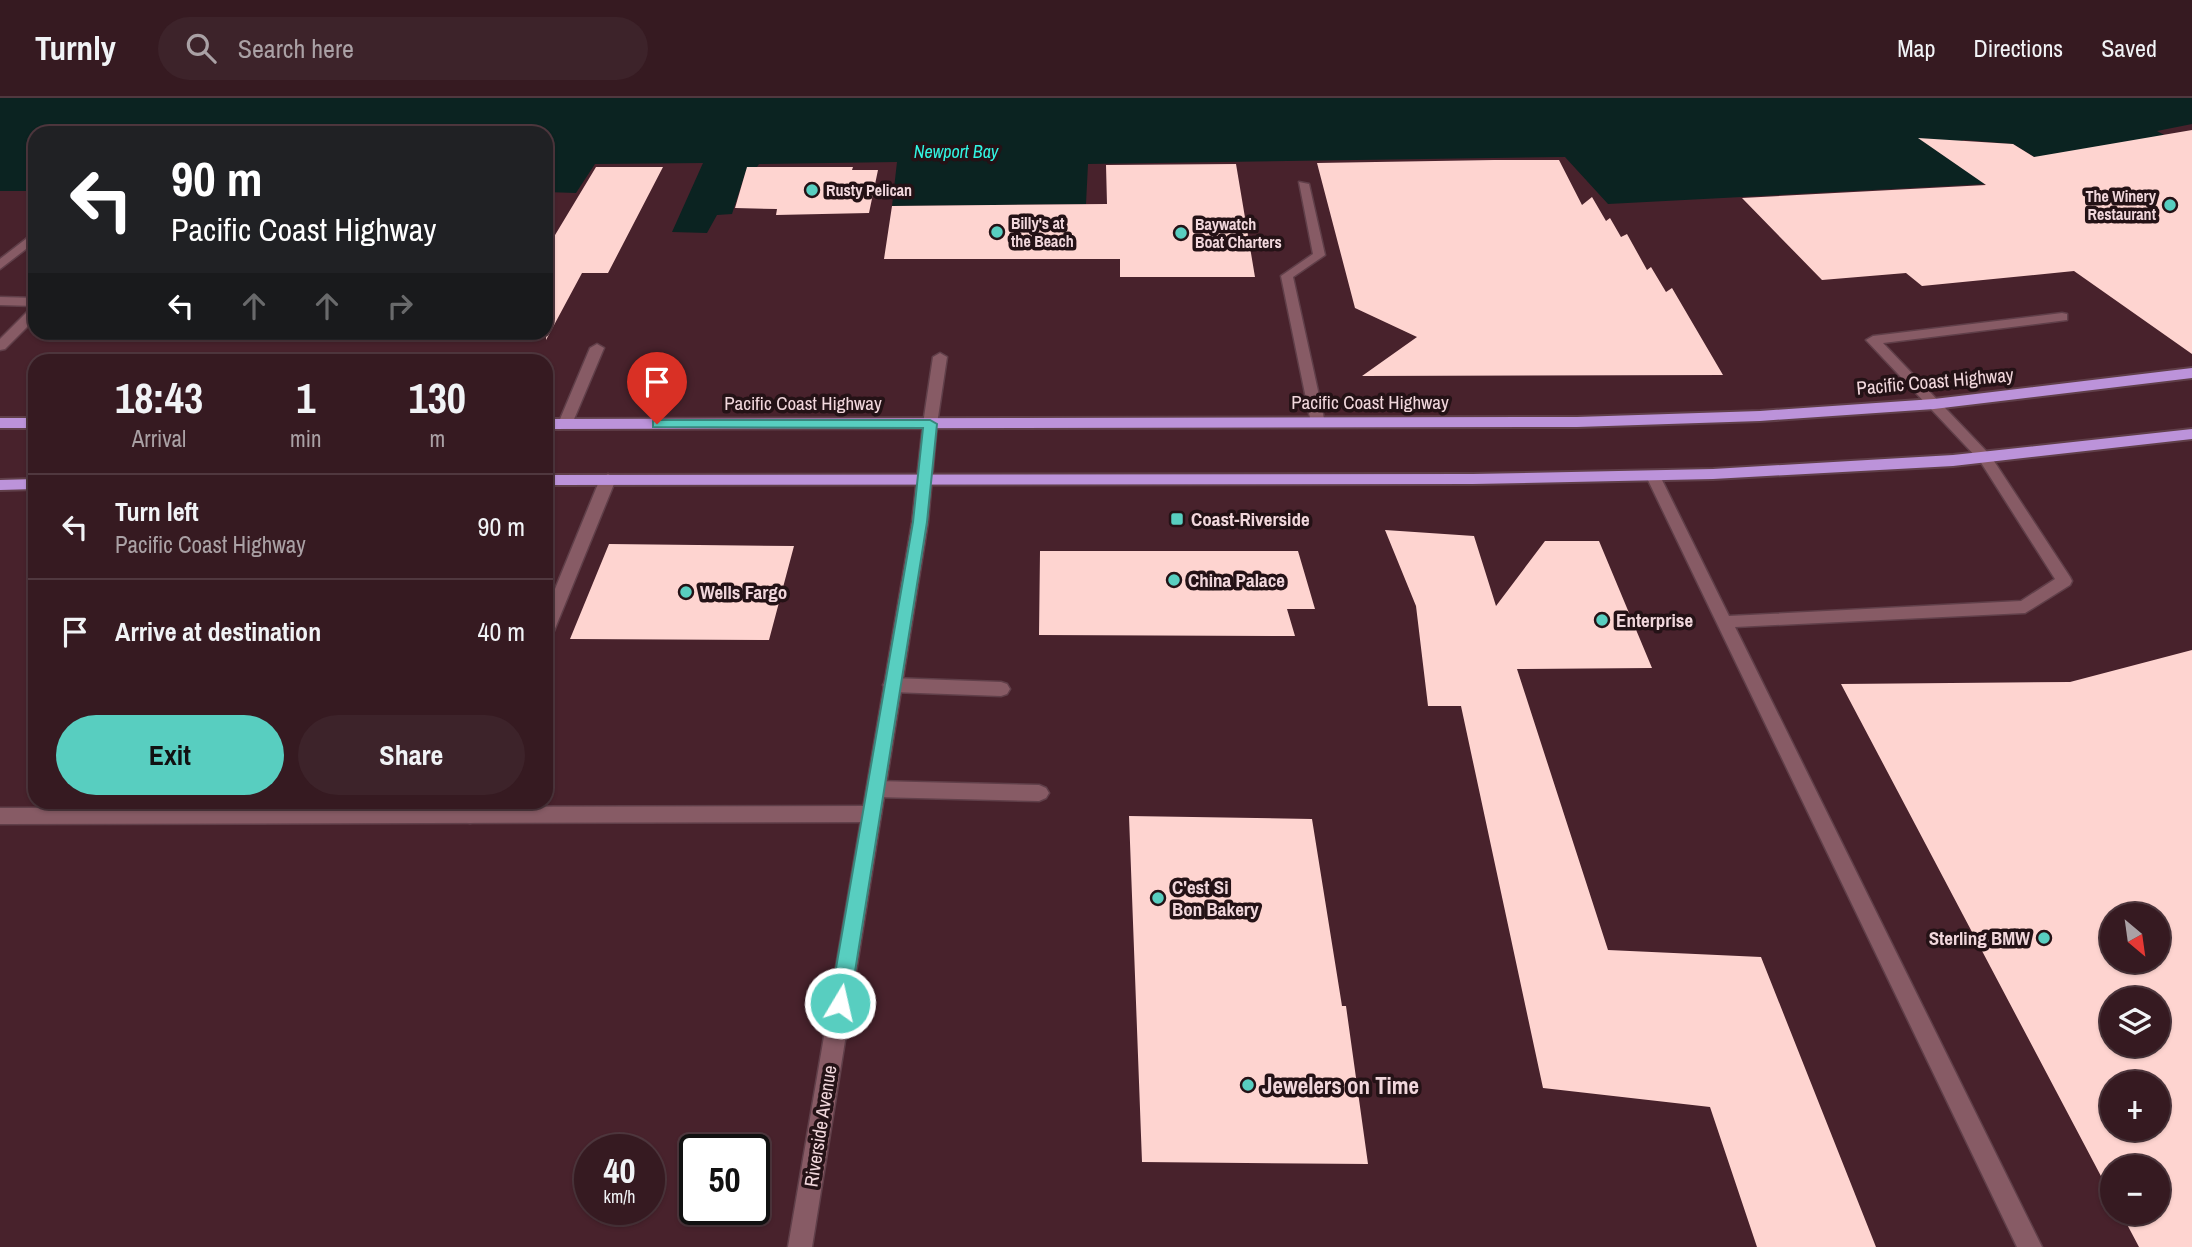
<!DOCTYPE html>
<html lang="en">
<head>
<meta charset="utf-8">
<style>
	body { margin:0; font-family:"Archivo Narrow",sans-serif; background:#3d232a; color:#f1f3f6; height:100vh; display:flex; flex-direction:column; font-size:26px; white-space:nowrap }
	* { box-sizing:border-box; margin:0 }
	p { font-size:23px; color:#aaa1a5 }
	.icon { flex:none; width:38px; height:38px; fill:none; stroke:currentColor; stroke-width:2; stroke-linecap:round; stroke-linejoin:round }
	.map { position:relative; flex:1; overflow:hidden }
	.side { position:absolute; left:28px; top:256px; width:525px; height:455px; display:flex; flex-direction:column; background:#361a21; border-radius:21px; box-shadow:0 2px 5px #0004,0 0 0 2px #50383f }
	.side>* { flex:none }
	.banner { position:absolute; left:28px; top:28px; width:525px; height:214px; border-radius:21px; box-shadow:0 2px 5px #0004,0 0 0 2px #50383f; background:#202124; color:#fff; overflow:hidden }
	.needle { width:46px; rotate:151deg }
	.tools { position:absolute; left:2100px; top:805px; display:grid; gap:14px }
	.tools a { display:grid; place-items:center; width:70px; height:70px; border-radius:50%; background:#361a21; box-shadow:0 2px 5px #0004,0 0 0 2px #50383f; font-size:35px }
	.speed { position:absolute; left:574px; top:1036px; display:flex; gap:14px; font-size:35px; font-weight:700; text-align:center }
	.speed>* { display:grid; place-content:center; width:91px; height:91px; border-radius:50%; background:#361a21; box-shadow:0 2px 5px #0004,0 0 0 2px #50383f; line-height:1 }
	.speed small { font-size:18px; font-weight:400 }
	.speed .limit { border:4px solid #111; border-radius:10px; background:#fff; color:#111 }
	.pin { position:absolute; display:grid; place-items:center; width:60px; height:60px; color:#fff; margin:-72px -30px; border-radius:50% 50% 50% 0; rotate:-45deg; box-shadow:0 0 7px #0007 }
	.pin .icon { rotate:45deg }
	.me { position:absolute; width:77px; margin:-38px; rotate:9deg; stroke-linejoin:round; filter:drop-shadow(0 0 5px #0008) }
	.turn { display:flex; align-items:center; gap:24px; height:147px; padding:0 28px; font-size:32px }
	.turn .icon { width:91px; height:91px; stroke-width:2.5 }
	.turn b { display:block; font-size:49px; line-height:60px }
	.lanes { display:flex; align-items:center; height:66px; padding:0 28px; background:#0003; justify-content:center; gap:35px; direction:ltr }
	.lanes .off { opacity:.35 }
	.eta { display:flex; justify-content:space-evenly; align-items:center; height:119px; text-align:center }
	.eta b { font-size:42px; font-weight:700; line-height:49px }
	.primary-button { display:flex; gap:14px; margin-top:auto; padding:14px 28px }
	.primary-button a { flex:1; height:80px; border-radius:42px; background:#58cec0; color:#111; font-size:28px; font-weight:700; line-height:80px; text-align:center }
	.primary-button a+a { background:#3d232a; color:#f1f3f6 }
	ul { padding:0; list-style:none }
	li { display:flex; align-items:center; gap:21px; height:105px; padding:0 28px; border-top:2px solid #50383f }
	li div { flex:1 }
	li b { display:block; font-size:26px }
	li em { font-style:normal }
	header { display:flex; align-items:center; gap:42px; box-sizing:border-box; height:98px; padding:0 35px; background:#361a21; border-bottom:2px solid #50383f }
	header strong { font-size:33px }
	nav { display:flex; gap:38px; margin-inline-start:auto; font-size:24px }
	.search { width:490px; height:63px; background:#3d232a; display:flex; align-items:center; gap:18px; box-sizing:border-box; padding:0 24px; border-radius:38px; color:#aaa1a5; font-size:26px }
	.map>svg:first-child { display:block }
</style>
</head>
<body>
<header>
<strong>Turnly</strong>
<div class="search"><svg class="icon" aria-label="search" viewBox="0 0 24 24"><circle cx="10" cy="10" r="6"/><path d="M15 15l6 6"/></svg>Search here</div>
<nav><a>Map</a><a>Directions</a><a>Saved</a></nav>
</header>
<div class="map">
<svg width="2192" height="1149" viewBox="0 0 2192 1149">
	<rect width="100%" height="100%" fill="#48222c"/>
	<!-- water -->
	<path fill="#0b2321" d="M 0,0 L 2192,0 L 2192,26 L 2157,33 L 2192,52 L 2062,76 L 2013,46 L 1964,42 L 1937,53 L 1986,86 L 1608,106 L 1565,59 L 1088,66 L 1086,106 L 892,108 L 897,64 L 759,66 L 755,72 L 746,73 L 732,116 L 717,117 L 707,135 L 672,134 L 703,65 L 595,66 L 576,95 L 546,94 L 546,35 L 35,35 L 35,93 L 0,93 Z"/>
	<!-- building -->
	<path fill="#fed4d0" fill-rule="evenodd" d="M 2192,32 L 2192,256 L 2074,173 L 1922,188 L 1906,175 L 1822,182 L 1742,100 L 1986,87 L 1918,40 L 2013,46 L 2034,59 Z
		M 1494,62 L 1559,62 L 1582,107 L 1592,99 L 1606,123 L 1610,120 L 1621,139 L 1627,136 L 1647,172 L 1651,169 L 1666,194 L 1672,190 L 1723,277 L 1362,278 L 1417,239 L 1355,210 L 1317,65 Z
		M 1236,66 L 1255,179 L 1120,179 L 1120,161 L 884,161 L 892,108 L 1107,106 L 1106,67 Z
		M 596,69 L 663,69 L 608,175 L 582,175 L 546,242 L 546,152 Z
		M 747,69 L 853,69 L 852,72 L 878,72 L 869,115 L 776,117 L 777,111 L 735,110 Z
		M 1385,432 L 1474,438 L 1496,508 L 1545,443 L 1599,443 L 1652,570 L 1517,571 L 1608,852 L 1761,859 L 1876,1149 L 1757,1149 L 1710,1009 L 1543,990 L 1461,608 L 1428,608 L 1416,508 Z
		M 609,446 L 794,448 L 769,542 L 570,541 Z
		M 1040,453 L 1298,453 L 1315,511 L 1287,511 L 1295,538 L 1039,537 Z
		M 2192,552 L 2192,1149 L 2139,1149 L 2121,1115 L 2158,1115 L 2158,1069 L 2112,1069 L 2112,1099 L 1841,586 L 2070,584 ZM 2112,817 L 2158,817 L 2158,863 L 2112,863 ZM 2112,901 L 2158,901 L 2158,947 L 2112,947 ZM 2112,985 L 2158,985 L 2158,1031 L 2112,1031 Z
		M 1129,718 L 1312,721 L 1342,908 L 1346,908 L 1368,1066 L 1142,1064 Z"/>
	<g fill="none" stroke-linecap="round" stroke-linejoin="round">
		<!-- service casing -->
		<g stroke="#603f49" stroke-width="3">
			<path id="service" d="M 1299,84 L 1309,86 L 1325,157 L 1293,179 L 1325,325 L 1318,329 L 1311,325 L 1281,178 L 1313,156 Z
				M 35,134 L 35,144 L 0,171 L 0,161 Z
				M 0,199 L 35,200 L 35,208 L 0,207 Z
				M 35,210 L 35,221 L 5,251 L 0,252 L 0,241 L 30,211 Z
				M 2062,215 L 2067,216 L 2067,222 L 1883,245 L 1990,357 L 2070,479 L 2072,483 L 2070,487 L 2025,515 L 1735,529 L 2042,1149 L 2017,1149 L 1647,380 L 1654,375 L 1661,380 L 1729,518 L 2021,503 L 2055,481 L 1980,363 L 1866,242 L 1873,238 Z
				M 597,246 L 604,250 L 572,326 L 565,330 L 560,329 L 558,326 L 590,250 Z
				M 940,255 L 947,259 L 937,326 L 930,330 L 923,326 L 933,259 Z
				M 608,376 L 616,381 L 554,533 L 546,539 L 546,513 L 600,381 Z
				M 892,580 L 1001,584 L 1007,586 L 1010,591 L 1007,596 L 1001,598 L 892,594 L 886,592 L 883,587 L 886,582 Z
				M 876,683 L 1039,687 L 1046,690 L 1049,695 L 1046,700 L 1039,703 L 876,699 L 869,696 L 867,691 L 869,686 Z
				M 466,704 L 485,704 L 477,723 L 470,725 L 463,723 L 460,717 Z"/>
		</g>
		<!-- minor casing -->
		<g stroke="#603f49" stroke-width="3">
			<path id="minor" d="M 871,708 L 878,710 L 881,716 L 878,722 L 871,724 L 0,726 L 0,710 Z"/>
		</g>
		<!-- secondary casing -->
		<g stroke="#603f49" stroke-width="3">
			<path id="secondary" d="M 930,322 L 937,326 L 928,424 L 812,1149 L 788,1149 L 912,424 L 923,326 Z"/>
		</g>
		<!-- trunk casing -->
		<g stroke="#603f49" stroke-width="4">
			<path id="trunk" d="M 2192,270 L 2192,280 L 1934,311 L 1760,323 L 1577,329 L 546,331 L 546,321 L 1577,319 L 1760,313 L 1934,301 Z
				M 0,320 L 35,320 L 35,330 L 0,330 Z
				M 2192,331 L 2192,341 L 1953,368 L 1713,381 L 1473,386 L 546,387 L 546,377 L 1473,376 L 1713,371 L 1953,357 Z
				M 35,381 L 35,391 L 0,392 L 0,382 Z"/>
		</g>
		<!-- service -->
		<use href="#service" fill="#875b65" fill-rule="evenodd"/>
		<!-- minor -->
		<use href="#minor" fill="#875b65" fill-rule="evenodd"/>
		<!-- secondary -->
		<use href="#secondary" fill="#875b65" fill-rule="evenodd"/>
		<!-- trunk -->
		<use href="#trunk" fill="#bc93da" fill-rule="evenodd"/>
	</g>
	<!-- route -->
	<path fill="#58cec0" stroke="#39867d" stroke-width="2" d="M 657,322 L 930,322 L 937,326 L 927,424 L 850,905 L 847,912 L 840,914 L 833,912 L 830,905 L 913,424 L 923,330 L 653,329 L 653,323 Z"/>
	<!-- markers -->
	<g fill="#58cec0" stroke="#241216" stroke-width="2.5">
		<circle cx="812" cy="92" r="7"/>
		<circle cx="2170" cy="107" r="7"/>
		<circle cx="997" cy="134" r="7"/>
		<circle cx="1181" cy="135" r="7"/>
		<rect x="1170" y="414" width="14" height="14" rx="3.5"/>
		<circle cx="1174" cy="482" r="7"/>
		<circle cx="686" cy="494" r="7"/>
		<circle cx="1602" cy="522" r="7"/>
		<circle cx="1158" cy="800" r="7"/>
		<circle cx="2044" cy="840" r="7"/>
		<circle cx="1248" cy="987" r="7"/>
	</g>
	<g text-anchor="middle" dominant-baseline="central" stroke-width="7" stroke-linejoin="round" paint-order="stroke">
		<!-- far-poi labels -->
		<g font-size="16" font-weight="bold" fill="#f1d7dc" stroke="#241216" text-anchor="start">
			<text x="826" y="92">Rusty Pelican</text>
			<text x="2156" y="98" text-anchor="end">The Winery<tspan x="2156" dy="18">Restaurant</tspan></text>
			<text x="1011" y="125">Billy's at<tspan x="1011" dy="18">the Beach</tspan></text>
			<text x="1195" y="126">Baywatch<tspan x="1195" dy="18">Boat Charters</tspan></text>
		</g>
		<!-- far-water labels -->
		<g font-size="18" font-style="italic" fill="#31f6e3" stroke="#241216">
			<text x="956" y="53">Newport Bay</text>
		</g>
		<!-- street labels -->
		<g font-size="19" fill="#f1d7dc" stroke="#241216">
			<text transform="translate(1935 283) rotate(-5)">Pacific Coast Highway</text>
			<text x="1370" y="304">Pacific Coast Highway</text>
			<text x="803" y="305">Pacific Coast Highway</text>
			<text transform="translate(820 1028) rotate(-81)">Riverside Avenue</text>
		</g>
		<!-- poi labels -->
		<g font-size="19" font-weight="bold" fill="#f1d7dc" stroke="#241216" text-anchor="start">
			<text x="1191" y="421">Coast-Riverside</text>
			<text x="1188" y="482">China Palace</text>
			<text x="700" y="494">Wells Fargo</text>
			<text x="1616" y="522">Enterprise</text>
			<text x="1172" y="789">C'est Si<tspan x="1172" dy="22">Bon Bakery</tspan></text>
			<text x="2030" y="840" text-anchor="end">Sterling BMW</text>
		</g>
		<!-- near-poi labels -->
		<g font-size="23" font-weight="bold" fill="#f1d7dc" stroke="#241216" text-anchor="start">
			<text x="1262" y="987">Jewelers on Time</text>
		</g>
	</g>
</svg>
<div class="tools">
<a><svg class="needle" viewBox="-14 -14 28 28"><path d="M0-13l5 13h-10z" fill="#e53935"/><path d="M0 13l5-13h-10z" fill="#aaa1a5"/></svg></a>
<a><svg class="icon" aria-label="layers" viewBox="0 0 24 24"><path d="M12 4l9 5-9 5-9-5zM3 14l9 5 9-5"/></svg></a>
<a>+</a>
<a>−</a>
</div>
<div class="speed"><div>40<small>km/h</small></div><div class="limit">50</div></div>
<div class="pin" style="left:657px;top:326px;background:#d93025"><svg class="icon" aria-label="arrive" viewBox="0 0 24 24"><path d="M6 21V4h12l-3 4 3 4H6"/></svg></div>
<svg class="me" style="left:840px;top:905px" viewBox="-20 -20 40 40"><circle r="17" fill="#58cec0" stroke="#fff" stroke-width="3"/><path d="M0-11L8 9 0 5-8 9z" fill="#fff"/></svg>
<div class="banner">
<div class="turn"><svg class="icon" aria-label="left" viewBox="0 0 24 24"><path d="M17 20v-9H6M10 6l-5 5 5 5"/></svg><div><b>90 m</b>Pacific Coast Highway</div></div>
<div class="lanes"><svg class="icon" aria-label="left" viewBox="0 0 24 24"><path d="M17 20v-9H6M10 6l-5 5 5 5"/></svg><svg class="icon off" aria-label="ahead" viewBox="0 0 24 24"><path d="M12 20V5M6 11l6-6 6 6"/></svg><svg class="icon off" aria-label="ahead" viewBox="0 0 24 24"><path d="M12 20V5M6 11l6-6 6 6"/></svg><svg class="icon off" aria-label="right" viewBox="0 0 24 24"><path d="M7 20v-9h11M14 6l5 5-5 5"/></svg></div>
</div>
<section class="side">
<div class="eta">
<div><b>18:43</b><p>Arrival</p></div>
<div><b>1</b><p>min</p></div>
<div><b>130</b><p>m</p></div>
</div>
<ul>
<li><svg class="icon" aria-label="left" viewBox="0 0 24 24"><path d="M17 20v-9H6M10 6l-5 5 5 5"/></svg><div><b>Turn left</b><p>Pacific Coast Highway</p></div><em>90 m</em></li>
<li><svg class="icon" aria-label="arrive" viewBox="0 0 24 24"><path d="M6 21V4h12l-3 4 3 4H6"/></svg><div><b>Arrive at destination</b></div><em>40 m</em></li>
</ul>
<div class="primary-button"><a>Exit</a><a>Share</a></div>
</section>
</div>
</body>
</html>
